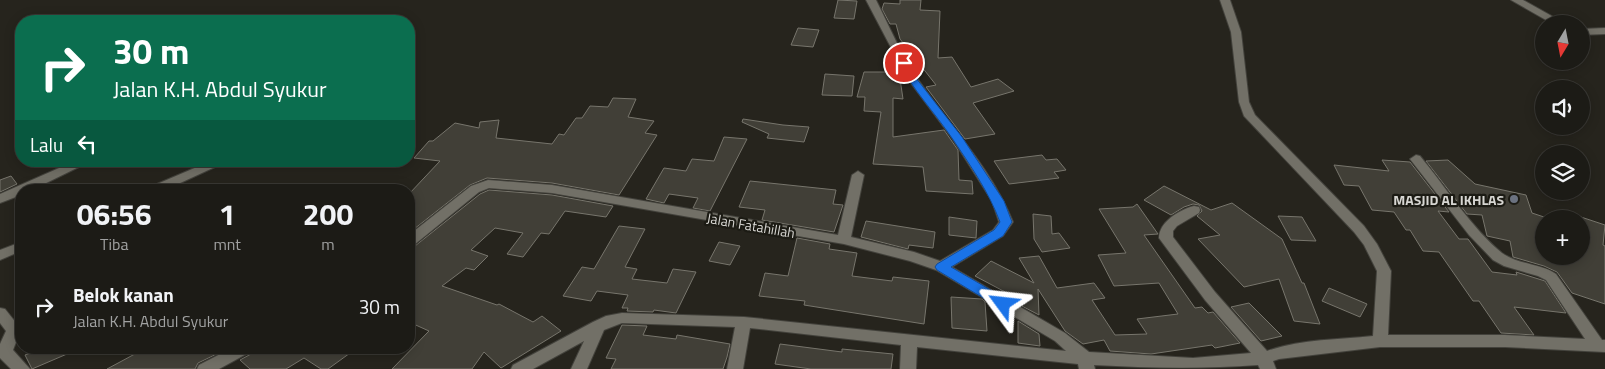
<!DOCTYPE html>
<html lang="id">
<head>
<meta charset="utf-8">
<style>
	body { margin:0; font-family:"Titillium Web",sans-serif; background:#25241f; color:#f1f3f6; height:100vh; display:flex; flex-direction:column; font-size:19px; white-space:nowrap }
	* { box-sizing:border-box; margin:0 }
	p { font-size:16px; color:#a0a1a1 }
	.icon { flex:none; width:28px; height:28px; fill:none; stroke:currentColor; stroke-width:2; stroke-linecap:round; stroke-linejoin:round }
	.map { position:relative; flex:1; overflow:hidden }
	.side { position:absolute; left:15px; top:184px; width:400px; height:170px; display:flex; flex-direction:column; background:#1c1b16; border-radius:20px; box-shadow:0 2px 12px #0003,0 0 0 1px #3a3935 }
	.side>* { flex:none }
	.top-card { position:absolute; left:15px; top:15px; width:400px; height:152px; border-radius:20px; box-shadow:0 2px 12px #0003,0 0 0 1px #3a3935; background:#0b6e4f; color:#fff; overflow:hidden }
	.needle { width:32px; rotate:190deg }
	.fabs { position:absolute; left:1535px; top:15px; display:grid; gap:10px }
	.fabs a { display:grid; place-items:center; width:55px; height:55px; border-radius:50%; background:#1c1b16; box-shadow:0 2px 12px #0003,0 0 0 1px #3a3935; font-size:25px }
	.pin { position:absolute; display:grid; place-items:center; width:42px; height:42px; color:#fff; margin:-21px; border:2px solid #fff; border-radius:50%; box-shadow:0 1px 5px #0007 }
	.me { position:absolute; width:55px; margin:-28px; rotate:300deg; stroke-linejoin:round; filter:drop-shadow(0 0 4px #0008) }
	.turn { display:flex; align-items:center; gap:18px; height:105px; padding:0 15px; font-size:22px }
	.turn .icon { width:65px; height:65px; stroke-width:2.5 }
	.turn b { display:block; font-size:35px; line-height:42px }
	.then { display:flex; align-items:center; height:48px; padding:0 15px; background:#0003; gap:10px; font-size:19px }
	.eta { display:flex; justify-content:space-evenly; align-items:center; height:85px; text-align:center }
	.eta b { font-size:30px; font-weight:700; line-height:35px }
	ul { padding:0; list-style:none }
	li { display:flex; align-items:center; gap:15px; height:75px; padding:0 15px }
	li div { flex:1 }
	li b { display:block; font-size:19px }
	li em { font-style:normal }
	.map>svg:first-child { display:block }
</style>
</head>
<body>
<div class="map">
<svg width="1605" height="369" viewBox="0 0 1605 369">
	<rect width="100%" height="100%" fill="#26241d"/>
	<!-- building -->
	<path fill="#413f37" stroke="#77756c" d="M 838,0 L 857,1 L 854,19 L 834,18 Z
		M 900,0 L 921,0 L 920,10 L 940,11 L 938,58 L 952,57 L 971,87 L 998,79 L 1014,91 L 973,103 L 995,134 L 965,139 L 926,87 L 936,85 L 900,39 L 896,24 L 890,24 L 882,9 L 884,3 L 900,4 Z
		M 798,28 L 819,30 L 813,47 L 791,45 Z
		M 864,72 L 899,72 L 903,99 L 893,98 L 893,137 L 944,130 L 958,150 L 959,180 L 972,181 L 973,194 L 926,191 L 923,167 L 873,164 L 881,112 L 864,111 L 865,97 L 857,97 Z
		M 825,74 L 854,76 L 852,96 L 822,95 Z
		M 613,98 L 636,99 L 628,117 L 654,121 L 645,133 L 657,135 L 619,195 L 552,183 L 487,178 L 470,185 L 409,233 L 409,194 L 440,161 L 414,158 L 429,141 L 433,141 L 455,123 L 479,128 L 480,122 L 499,120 L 496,138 L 552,144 L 559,134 L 564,135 L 576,118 L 582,118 L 590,106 L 608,107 Z
		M 743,119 L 783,125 L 809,127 L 804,142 L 767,138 L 769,134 L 742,122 Z
		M 724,137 L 747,139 L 710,211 L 693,208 L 698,198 L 669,194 L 664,203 L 646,199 L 664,168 L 686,171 L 692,159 L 714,161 Z
		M 1042,155 L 1046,160 L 1057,159 L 1066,170 L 1054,172 L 1059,178 L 1009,184 L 994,161 Z
		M 1382,160 L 1410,162 L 1449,212 L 1438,211 L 1459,239 L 1468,239 L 1492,272 L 1517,275 L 1516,272 L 1545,281 L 1566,313 L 1514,307 L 1534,335 L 1501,333 L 1479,301 L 1473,301 L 1439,252 L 1423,251 L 1410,230 L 1406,230 L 1394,212 L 1372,210 L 1359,186 L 1344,185 L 1334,165 L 1389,171 Z
		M 1448,160 L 1475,184 L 1526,195 L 1532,213 L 1544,217 L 1544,256 L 1581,256 L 1581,217 L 1605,225 L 1603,245 L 1605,246 L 1605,304 L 1572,293 L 1557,272 L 1544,266 L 1513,257 L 1510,241 L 1487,236 L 1482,215 L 1467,214 L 1426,161 Z
		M 11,176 L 17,184 L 0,192 L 0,180 Z
		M 750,181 L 836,190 L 833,204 L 843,205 L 834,232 L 762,220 L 765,210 L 739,207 Z
		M 1164,186 L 1211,210 L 1232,203 L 1282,239 L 1302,283 L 1304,283 L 1320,324 L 1294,321 L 1279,279 L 1244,287 L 1198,239 L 1220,235 L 1197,216 L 1202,211 L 1199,205 L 1193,204 L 1184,207 L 1171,215 L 1144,200 Z
		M 489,190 L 552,195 L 613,206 L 606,217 L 565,211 L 549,234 L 541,233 L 523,257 L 507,254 L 523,233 L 495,228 L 471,250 L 488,256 L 474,270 L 466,268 L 442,286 L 497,305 L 499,304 L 533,322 L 542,316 L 561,331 L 501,368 L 484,352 L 472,369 L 392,369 L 429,331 L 409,322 L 409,248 L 415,246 L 480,194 Z
		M 1137,204 L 1158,234 L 1144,235 L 1195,308 L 1202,307 L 1208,313 L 1213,312 L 1240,343 L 1215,348 L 1212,345 L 1151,354 L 1110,351 L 1104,340 L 1083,344 L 1065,331 L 1038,289 L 1039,315 L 1018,304 L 1026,303 L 975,276 L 991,261 L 1034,283 L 1019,258 L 1039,256 L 1057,288 L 1094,283 L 1105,298 L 1092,300 L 1115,335 L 1147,334 L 1137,319 L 1178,314 L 1159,283 L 1114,286 L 1098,255 L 1126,253 L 1099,209 L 1133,207 Z
		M 1033,214 L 1051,216 L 1052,234 L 1059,233 L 1070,248 L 1042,252 L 1034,239 Z
		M 1278,216 L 1302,217 L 1316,241 L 1291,240 Z
		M 949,217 L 977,221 L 976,238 L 949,235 Z
		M 866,221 L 935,232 L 933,248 L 909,245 L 908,249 L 861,237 Z
		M 619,226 L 645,229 L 625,267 L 637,269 L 632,279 L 667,283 L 673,269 L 696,272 L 676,313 L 654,310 L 653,312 L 627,311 L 628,308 L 622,308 L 628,295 L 597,291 L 591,301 L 563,296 L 582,267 L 594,269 Z
		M 797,238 L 830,244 L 829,249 L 857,253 L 852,276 L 892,281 L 893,277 L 929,281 L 924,324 L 804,305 L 805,301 L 759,296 L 765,273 L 788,276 Z
		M 719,242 L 740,246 L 730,265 L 709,261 Z
		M 1329,288 L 1367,304 L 1360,317 L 1322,301 Z
		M 951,297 L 982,299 L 985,302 L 987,331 L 952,328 Z
		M 1249,303 L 1282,336 L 1261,341 L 1231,307 Z
		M 1018,321 L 1039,334 L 1040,346 L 1018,343 Z
		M 622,325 L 647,326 L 643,335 L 676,339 L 677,335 L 730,344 L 727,357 L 723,369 L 611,369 L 616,359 L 606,358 Z
		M 780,344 L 842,352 L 842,349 L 893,354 L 891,369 L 811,369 L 775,364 Z
		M 43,348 L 81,348 L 32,369 L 25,355 Z
		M 146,348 L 229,348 L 198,363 L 195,369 L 107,369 Z
		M 254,348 L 357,348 L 328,369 L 321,369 L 304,358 L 286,369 L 250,369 L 240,360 L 251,354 Z"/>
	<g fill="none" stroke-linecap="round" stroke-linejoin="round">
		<!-- minor casing -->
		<g stroke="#43423c" stroke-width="2">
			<path id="minor" d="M 866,0 L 876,0 C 889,26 901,54 917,78 C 950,126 991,168 1013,222 L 1003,236 L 952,267 L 1065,333 L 1089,352 L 1193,358 L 1251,353 L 1205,300 L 1159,238 C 1159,222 1179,210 1194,206 L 1199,207 L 1200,210 L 1199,213 L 1177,226 L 1173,231 L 1173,237 L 1215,292 L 1267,351 C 1300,339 1338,340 1373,336 L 1377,271 L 1364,245 L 1354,232 L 1244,116 L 1239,102 L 1231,32 L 1220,0 L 1230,0 L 1241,32 L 1249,102 L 1255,115 L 1364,226 L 1377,244 L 1391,271 L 1388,335 L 1505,335 L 1585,339 L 1546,280 L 1538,276 L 1504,266 L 1493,260 L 1469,235 L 1410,159 L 1416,155 L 1420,156 C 1444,185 1474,231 1502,253 C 1518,265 1540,263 1556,274 L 1602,340 L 1605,340 L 1605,352 L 1505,347 L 1380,347 L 1279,359 L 1273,361 L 1276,369 L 1260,369 L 1258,365 C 1203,369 1149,368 1094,365 L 1095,369 L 1079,369 L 1078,364 L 917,347 L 916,369 L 900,369 L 901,345 L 750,328 L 743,369 L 727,369 L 735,327 L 622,323 L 604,330 L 587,369 L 571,369 L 584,341 L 533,369 L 511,369 L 513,365 L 593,322 L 606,316 L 622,313 L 744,317 L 1066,351 L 1055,341 L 936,270 L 910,261 L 844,244 L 552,193 L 489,188 L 479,192 L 414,245 L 409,246 L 409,235 L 471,186 L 488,180 L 552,185 L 838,235 L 852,175 L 858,171 L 864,175 L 851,237 L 914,252 L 940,261 L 993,230 L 999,222 L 992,201 L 952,138 L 907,78 Z
				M 1511,0 L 1523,0 L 1566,24 L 1553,24 Z
				M 1605,28 L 1605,34 L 1581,35 L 1581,29 Z
				M 75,161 L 91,161 L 32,190 L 21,190 L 21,195 L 0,203 L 0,194 Z
				M 211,161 L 228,161 L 165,190 L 148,190 L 150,187 Z
				M 21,242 L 21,251 L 0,260 L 0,250 Z
				M 0,308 L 5,309 L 21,329 L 13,350 L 30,369 L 11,369 L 0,358 L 0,344 L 6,331 L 0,323 Z
				M 232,348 L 252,348 L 250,352 L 219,369 L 197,369 L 199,365 Z"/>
		</g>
		<!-- minor -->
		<use href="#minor" fill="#727067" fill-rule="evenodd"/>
	</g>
	<!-- route -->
	<path fill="#1a73e8" stroke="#114b97" d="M 904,60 L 907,61 L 916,78 L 962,137 L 1004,201 L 1012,222 L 1003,236 L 951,267 L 1008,300 L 1010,304 L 1008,307 L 998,307 L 937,270 L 935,267 L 937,264 L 994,230 L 1000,222 C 989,192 970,165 952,138 C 935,113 913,90 899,63 Z"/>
	<!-- markers -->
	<circle fill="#6b7280" stroke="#1c1b14" stroke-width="2" cx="1514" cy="199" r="5"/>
	<g text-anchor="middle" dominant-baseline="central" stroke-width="4.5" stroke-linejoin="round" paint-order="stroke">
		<!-- poi labels -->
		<g font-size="14" font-weight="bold" fill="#d7d6d2" stroke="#1c1b14" text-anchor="end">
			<text x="1504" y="199">MASJID AL IKHLAS</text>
		</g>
		<!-- street labels -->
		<g font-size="14" fill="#d7d6d2" stroke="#1c1b14">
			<text transform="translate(751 225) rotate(10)">Jalan Fatahillah</text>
		</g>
	</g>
</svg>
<div class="fabs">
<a><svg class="needle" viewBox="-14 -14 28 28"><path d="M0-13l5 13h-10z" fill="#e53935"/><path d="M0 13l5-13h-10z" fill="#a0a1a1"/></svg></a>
<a><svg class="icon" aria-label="sound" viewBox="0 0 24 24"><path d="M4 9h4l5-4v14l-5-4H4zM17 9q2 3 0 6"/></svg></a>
<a><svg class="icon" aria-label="layers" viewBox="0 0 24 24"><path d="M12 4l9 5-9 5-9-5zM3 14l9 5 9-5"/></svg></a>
<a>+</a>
</div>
<div class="pin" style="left:904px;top:63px;background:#d93025"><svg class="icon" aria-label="arrive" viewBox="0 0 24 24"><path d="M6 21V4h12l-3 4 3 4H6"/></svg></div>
<svg class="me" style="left:1003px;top:304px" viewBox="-20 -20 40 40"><path d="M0-17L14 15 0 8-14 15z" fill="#1a73e8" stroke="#fff" stroke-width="4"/></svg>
<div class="top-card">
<div class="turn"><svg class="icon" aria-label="right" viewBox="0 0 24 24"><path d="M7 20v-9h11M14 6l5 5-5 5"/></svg><div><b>30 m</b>Jalan K.H. Abdul Syukur</div></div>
<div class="then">Lalu<svg class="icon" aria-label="left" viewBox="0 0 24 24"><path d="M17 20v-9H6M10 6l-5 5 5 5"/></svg></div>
</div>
<section class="side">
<div class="eta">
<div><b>06:56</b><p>Tiba</p></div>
<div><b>1</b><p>mnt</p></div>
<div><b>200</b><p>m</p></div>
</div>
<ul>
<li><svg class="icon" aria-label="right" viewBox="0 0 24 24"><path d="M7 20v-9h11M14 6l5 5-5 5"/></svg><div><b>Belok kanan</b><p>Jalan K.H. Abdul Syukur</p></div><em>30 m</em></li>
</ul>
</section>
</div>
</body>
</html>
